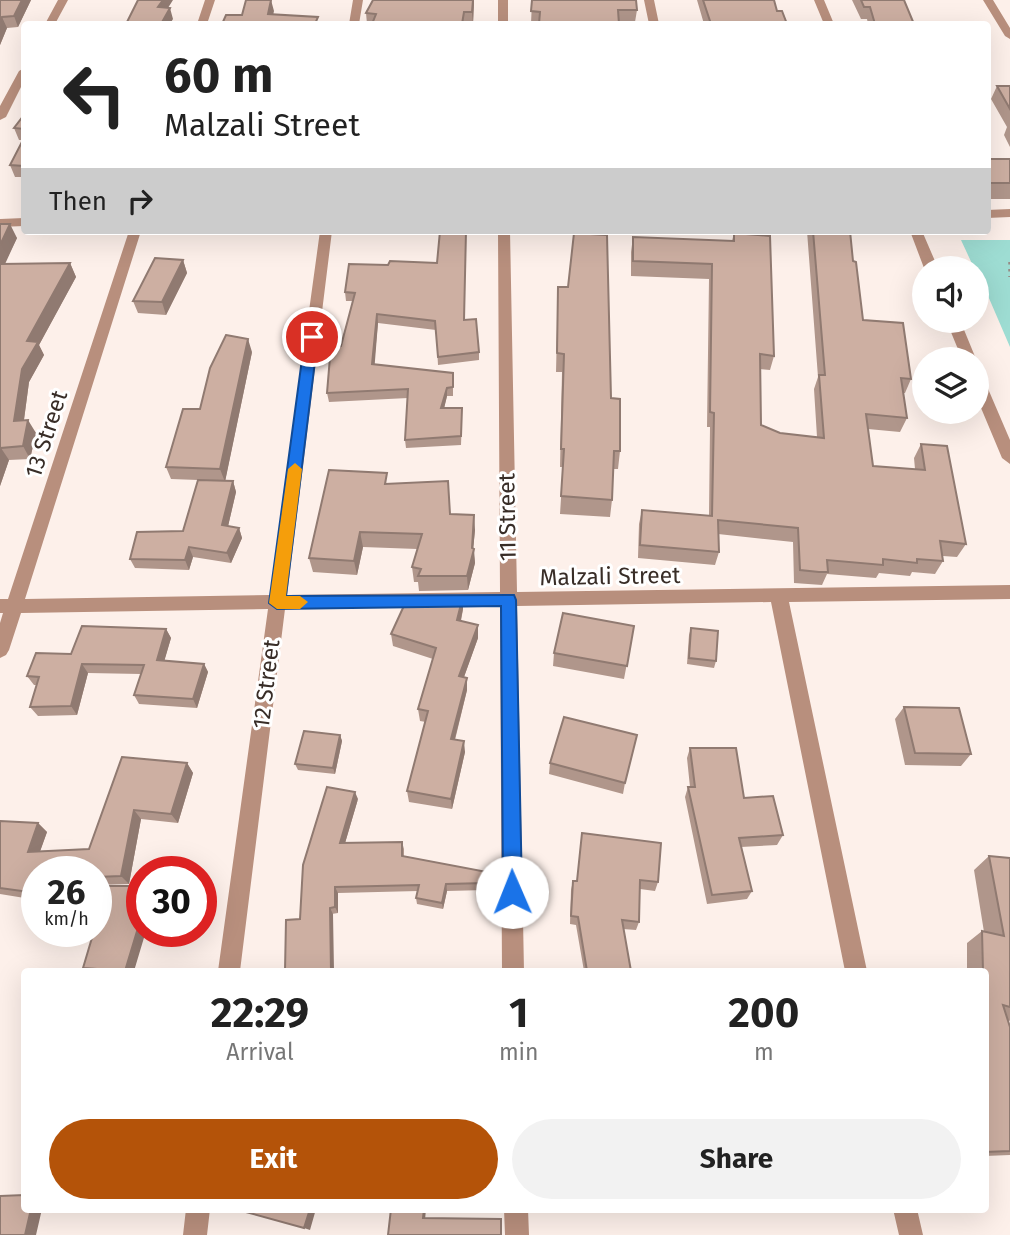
<!DOCTYPE html>
<html lang="en">
<head>
<meta charset="utf-8">
<style>
	body { margin:0; font-family:"Fira Sans",sans-serif; background:#f2f2f2; color:#222; height:100vh; display:flex; flex-direction:column; font-size:26px; white-space:nowrap }
	* { box-sizing:border-box; margin:0 }
	p { font-size:23px; color:#767676 }
	.icon { flex:none; width:38px; height:38px; fill:none; stroke:currentColor; stroke-width:2; stroke-linecap:round; stroke-linejoin:round }
	.map { position:relative; flex:1; overflow:hidden }
	.sheet { position:absolute; left:21px; top:968px; width:968px; height:245px; display:flex; flex-direction:column; background:#fff; border-radius:7px; box-shadow:0 7px 28px #0002 }
	.sheet>* { flex:none }
	.top-card { position:absolute; left:21px; top:21px; width:970px; height:214px; border-radius:7px; box-shadow:0 7px 28px #0002; background:#fff; color:#222; overflow:hidden }
	.tools { position:absolute; left:912px; top:256px; display:grid; gap:14px }
	.tools a { display:grid; place-items:center; width:77px; height:77px; border-radius:50%; background:#fff; box-shadow:0 7px 28px #0002; font-size:35px }
	.speed { position:absolute; left:21px; top:856px; display:flex; gap:14px; font-size:35px; font-weight:700; text-align:center }
	.speed>* { display:grid; place-content:center; width:91px; height:91px; border-radius:50%; background:#fff; box-shadow:0 7px 28px #0002; line-height:1 }
	.speed small { font-size:18px; font-weight:400 }
	.speed .limit { border:10px solid #d22; background:#fff; color:#111 }
	.pin { position:absolute; display:grid; place-items:center; width:60px; height:60px; color:#fff; margin:-30px; border:4px solid #fff; border-radius:50%; box-shadow:0 2px 7px #0007 }
	.me { position:absolute; width:77px; margin:-38px; rotate:359deg; stroke-linejoin:round; filter:drop-shadow(0 0 5px #0008) }
	.turn { display:flex; align-items:center; gap:24px; height:147px; padding:0 28px; font-size:32px }
	.turn .icon { width:91px; height:91px; stroke-width:2.5 }
	.turn b { display:block; font-size:49px; line-height:60px }
	.then { display:flex; align-items:center; height:66px; padding:0 28px; background:#0003; gap:14px; font-size:26px }
	.eta { display:flex; justify-content:space-evenly; align-items:center; height:119px; text-align:center }
	.eta b { font-size:42px; font-weight:700; line-height:49px }
	.cta { display:flex; gap:14px; margin-top:auto; padding:14px 28px }
	.cta a { flex:1; height:80px; border-radius:42px; background:#b45309; color:#fff; font-size:28px; font-weight:700; line-height:80px; text-align:center }
	.cta a+a { background:#f2f2f2; color:#222 }
	.map>svg:first-child { display:block }
</style>
</head>
<body>
<div class="map">
<svg width="1010" height="1235" viewBox="0 0 1010 1235">
	<rect width="100%" height="100%" fill="#fdf0ea"/>
	<!-- water -->
	<path fill="#9eddd3" d="M 961,240 L 1010,240 L 1010,347 L 976,268 L 974,268 Z"/>
	<g fill="none" stroke-linecap="round" stroke-linejoin="round">
		<!-- path -->
		<path stroke="#968a84" stroke-width="3.5" stroke-dasharray="2.5 4.5" stroke-linecap="butt" d="M 1010,262 L 1010,277"/>
		<!-- minor -->
		<path fill="#b88f7d" fill-rule="evenodd" d="M 58,0 L 68,0 L 55,24 L 45,24 Z
			M 205,0 L 215,0 L 207,24 L 197,24 Z
			M 353,0 L 363,0 L 359,24 L 349,24 Z
			M 498,0 L 508,0 L 508,24 L 498,24 Z
			M 644,0 L 654,0 L 659,24 L 649,24 Z
			M 983,0 L 993,0 L 1010,28 L 1010,39 L 1005,36 Z
			M 24,68 L 24,81 L 6,117 L 0,120 L 0,106 L 19,71 Z
			M 1010,209 L 1010,217 L 987,218 L 987,210 Z
			M 24,218 L 24,226 L 0,227 L 0,219 Z
			M 129,231 L 141,231 L 25,599 L 270,595 L 320,231 L 332,231 L 287,595 L 500,592 L 498,231 L 510,231 L 517,592 L 1010,585 L 1010,599 L 789,602 L 867,971 L 845,971 L 771,602 L 517,606 L 524,971 L 502,971 L 500,606 L 285,609 L 240,971 L 218,971 L 268,609 L 21,613 L 9,650 L 6,655 L 0,658 L 0,623 L 3,613 L 0,613 L 0,599 L 8,599 Z
			M 186,1209 L 210,1209 L 207,1235 L 183,1235 Z
			M 504,1209 L 528,1209 L 529,1235 L 505,1235 Z
			M 893,1209 L 917,1209 L 923,1235 L 899,1235 Z"/>
		<!-- tertiary -->
		<path fill="#b88f7d" fill-rule="evenodd" d="M 814,0 L 824,0 L 834,24 L 824,24 Z
			M 910,231 L 922,231 L 938,268 L 924,268 Z
			M 946,320 L 960,320 L 976,359 L 962,359 Z
			M 976,372 L 983,377 L 1010,440 L 1010,464 L 1002,458 L 976,396 Z"/>
	</g>
	<!-- wall -->
	<path fill="#b0968b" d="M 0,0 L 31,0 L 18,27 L 7,28 L 0,45 Z
		M 474,0 L 473,24 L 367,24 L 366,13 Z
		M 532,0 L 637,10 L 635,22 L 531,24 Z
		M 697,0 L 774,0 L 777,11 L 787,24 L 704,24 Z
		M 852,0 L 904,0 L 914,24 L 868,24 L 867,19 L 861,19 Z
		M 997,86 L 1010,86 L 1010,147 L 1004,135 L 1007,127 L 991,99 Z
		M 24,115 L 24,177 L 15,177 L 10,165 L 23,140 L 19,140 L 14,128 Z
		M 987,159 L 1010,159 L 1010,199 L 987,199 Z
		M 0,224 L 17,238 L 4,264 L 70,263 L 76,277 L 39,345 L 44,355 L 29,382 L 24,420 L 36,433 L 30,459 L 9,460 L 0,486 Z
		M 807,231 L 850,231 L 853,261 L 863,320 L 911,379 L 905,393 L 903,393 L 907,418 L 900,432 L 868,429 L 873,466 L 915,469 L 914,458 L 921,444 L 966,544 L 957,557 L 943,556 L 943,561 L 935,574 L 912,572 L 910,576 L 879,573 L 876,578 L 827,574 L 822,585 L 794,583 L 793,542 L 718,534 L 719,552 L 715,565 L 638,558 L 639,524 L 642,510 L 709,516 L 710,427 L 707,427 L 709,279 L 631,276 L 631,252 L 633,237 L 732,241 L 734,233 L 774,356 L 770,370 L 760,369 L 761,425 L 780,433 L 817,437 L 814,389 L 818,377 Z
		M 183,260 L 187,273 L 166,315 L 138,313 L 133,301 Z
		M 349,264 L 465,320 L 479,352 L 479,360 L 438,365 L 436,330 L 378,323 L 374,364 L 453,373 L 453,396 L 447,396 L 444,408 L 462,417 L 461,445 L 406,448 L 405,440 L 408,398 L 329,402 L 327,393 L 353,301 L 346,301 L 345,292 Z
		M 558,287 L 611,398 L 620,451 L 618,469 L 613,469 L 612,500 L 610,517 L 560,514 L 563,467 L 560,467 L 562,372 L 556,372 Z
		M 252,352 L 225,481 L 233,481 L 236,492 L 228,526 L 239,528 L 242,538 L 231,563 L 193,557 L 189,570 L 135,568 L 130,559 L 183,531 L 198,480 L 171,479 L 166,467 L 200,409 Z
		M 389,484 L 450,514 L 475,530 L 473,549 L 475,563 L 468,590 L 419,591 L 418,582 L 414,582 L 412,567 L 417,549 L 363,547 L 357,575 L 313,572 L 309,558 Z
		M 463,609 L 461,621 L 478,638 L 464,677 L 467,690 L 455,740 L 465,752 L 452,809 L 409,802 L 407,791 L 426,722 L 420,721 L 418,709 L 433,659 L 393,646 L 391,634 Z
		M 634,626 L 624,679 L 553,666 L 554,653 Z
		M 691,628 L 716,661 L 714,668 L 687,664 L 689,635 Z
		M 166,629 L 171,638 L 164,661 L 204,664 L 208,672 L 197,708 L 139,704 L 134,695 L 141,674 L 88,673 L 77,715 L 38,716 L 30,707 L 37,685 L 34,685 L 27,676 L 71,654 Z
		M 904,707 L 971,754 L 961,766 L 905,765 L 895,719 Z
		M 340,735 L 342,741 L 335,774 L 298,770 L 295,764 Z
		M 690,748 L 783,835 L 777,845 L 741,847 L 752,891 L 747,899 L 707,904 L 685,797 L 688,787 L 690,787 L 687,758 Z
		M 187,763 L 193,773 L 178,823 L 141,819 L 129,884 L 96,885 L 96,872 L 37,872 L 37,900 L 0,894 L 0,821 L 38,823 L 47,832 L 40,851 L 89,849 Z
		M 550,763 L 625,783 L 623,794 L 549,774 Z
		M 358,799 L 345,843 L 402,842 L 404,849 L 404,856 L 487,872 L 486,890 L 447,891 L 443,909 L 417,904 L 416,898 L 418,891 L 338,893 L 338,913 L 300,919 Z
		M 582,833 L 658,882 L 655,891 L 640,889 L 639,922 L 636,930 L 623,929 L 631,971 L 584,971 L 576,925 L 570,924 L 571,890 L 573,881 L 577,881 Z
		M 989,856 L 1010,858 L 1010,1021 L 1008,1020 L 1010,1027 L 1010,1155 L 985,1156 L 985,971 L 967,971 L 967,943 L 982,931 L 984,932 L 974,870 Z
		M 142,886 L 142,931 L 134,971 L 87,971 L 83,968 Z
		M 751,1209 L 775,1209 L 751,1212 Z"/>
	<!-- shaded-wall -->
	<path fill="#907a71" d="M 22,0 L 31,0 L 18,27 L 14,16 Z
		M 163,0 L 173,0 L 161,19 L 158,7 Z
		M 271,0 L 274,11 L 271,24 L 268,14 Z
		M 473,0 L 474,0 L 473,24 L 472,12 Z
		M 170,8 L 173,19 L 170,24 L 161,24 Z
		M 2,17 L 7,28 L 0,45 L 0,22 Z
		M 10,224 L 17,238 L 0,275 L 0,245 Z
		M 183,260 L 187,273 L 166,315 L 162,302 Z
		M 70,263 L 76,277 L 39,345 L 44,355 L 29,382 L 22,434 L 14,421 L 27,341 Z
		M 377,314 L 378,323 L 374,373 L 372,364 Z
		M 248,339 L 252,352 L 225,482 L 220,469 Z
		M 447,388 L 447,396 L 442,417 L 441,408 Z
		M 28,420 L 36,433 L 30,459 L 23,446 Z
		M 1,448 L 9,460 L 0,486 L 0,451 Z
		M 233,481 L 236,492 L 226,535 L 222,525 Z
		M 474,515 L 475,530 L 473,551 L 474,549 L 475,563 L 468,590 L 467,576 L 472,548 Z
		M 239,528 L 242,538 L 231,563 L 227,553 Z
		M 360,532 L 363,547 L 357,575 L 354,561 Z
		M 189,547 L 193,557 L 189,570 L 185,560 Z
		M 463,596 L 463,609 L 458,633 L 457,620 Z
		M 478,625 L 478,638 L 460,688 L 459,676 Z
		M 166,629 L 171,638 L 162,669 L 157,660 Z
		M 82,664 L 88,673 L 77,715 L 71,706 Z
		M 204,664 L 208,672 L 197,708 L 193,699 Z
		M 467,678 L 467,690 L 452,750 L 451,739 Z
		M 340,735 L 342,741 L 335,774 L 333,768 Z
		M 464,741 L 465,752 L 452,809 L 451,799 Z
		M 187,763 L 193,773 L 178,823 L 171,814 Z
		M 355,792 L 358,799 L 343,850 L 340,843 Z
		M 134,810 L 141,819 L 129,884 L 121,876 Z
		M 38,823 L 47,832 L 37,860 L 28,852 Z
		M 34,880 L 37,883 L 37,898 L 29,892 Z
		M 446,884 L 447,891 L 443,909 L 442,903 Z
		M 335,887 L 338,893 L 338,913 L 335,907 Z
		M 330,908 L 333,914 L 334,971 L 331,971 Z
		M 141,918 L 142,920 L 142,931 L 146,931 L 134,971 L 125,971 Z
		M 31,1209 L 42,1209 L 36,1235 L 25,1235 Z
		M 310,1209 L 316,1209 L 310,1230 L 304,1228 Z
		M 424,1209 L 426,1209 L 425,1220 L 423,1218 Z"/>
	<!-- building -->
	<path fill="#cdafa2" stroke="#907a71" stroke-width="2" d="M 0,0 L 22,0 L 14,16 L 2,17 L 0,22 Z
		M 138,0 L 163,0 L 158,7 L 170,8 L 161,24 L 126,24 Z
		M 246,0 L 271,0 L 268,14 L 318,17 L 315,24 L 222,24 L 226,15 L 242,15 Z
		M 373,0 L 473,0 L 472,12 L 464,12 L 462,24 L 372,24 L 376,14 L 366,13 Z
		M 532,0 L 636,0 L 637,10 L 618,10 L 619,24 L 539,24 L 540,12 L 531,11 Z
		M 703,0 L 774,0 L 777,11 L 782,11 L 787,24 L 711,24 Z
		M 861,0 L 904,0 L 914,24 L 875,24 L 870,7 L 864,7 Z
		M 997,86 L 1010,86 L 1010,109 Z
		M 24,115 L 24,129 L 14,128 Z
		M 24,138 L 24,166 L 10,165 Z
		M 987,159 L 1010,159 L 1010,183 L 987,183 Z
		M 0,224 L 10,224 L 0,245 Z
		M 440,231 L 466,231 L 464,320 L 476,319 L 479,352 L 438,357 L 435,321 L 377,314 L 372,364 L 453,373 L 453,387 L 447,388 L 441,408 L 462,408 L 461,436 L 405,440 L 408,389 L 327,393 L 331,345 L 341,346 L 355,293 L 345,292 L 349,264 L 388,265 L 390,261 L 437,263 Z
		M 813,231 L 850,231 L 853,261 L 856,262 L 863,320 L 903,323 L 911,379 L 901,378 L 907,418 L 866,414 L 873,466 L 925,470 L 921,444 L 947,446 L 966,544 L 940,541 L 943,561 L 917,559 L 917,563 L 883,559 L 883,565 L 827,560 L 828,572 L 819,572 L 800,570 L 798,528 L 718,520 L 719,552 L 640,545 L 642,510 L 712,516 L 714,413 L 710,412 L 712,264 L 633,261 L 633,237 L 734,241 L 734,233 L 770,236 L 774,356 L 760,354 L 761,425 L 780,433 L 824,438 L 819,375 L 825,375 Z
		M 574,233 L 607,235 L 611,398 L 620,399 L 620,451 L 614,451 L 612,500 L 561,496 L 564,449 L 561,449 L 564,354 L 557,353 L 558,287 L 568,287 Z
		M 155,258 L 183,260 L 162,302 L 133,301 Z
		M 70,263 L 27,341 L 38,342 L 22,369 L 14,421 L 28,420 L 23,446 L 1,448 L 0,451 L 0,264 Z
		M 226,335 L 248,339 L 220,469 L 166,467 L 183,409 L 200,409 L 210,368 Z
		M 329,470 L 387,473 L 385,484 L 448,481 L 450,514 L 474,515 L 472,548 L 474,549 L 467,576 L 418,576 L 421,569 L 412,567 L 422,534 L 360,532 L 354,561 L 309,558 Z
		M 198,480 L 233,481 L 222,525 L 239,528 L 227,553 L 189,547 L 185,560 L 130,559 L 137,532 L 183,531 Z
		M 463,596 L 457,620 L 478,625 L 459,676 L 467,678 L 451,739 L 464,741 L 451,799 L 407,791 L 428,711 L 418,709 L 436,648 L 391,634 L 408,597 Z
		M 563,613 L 634,626 L 627,666 L 554,653 Z
		M 82,626 L 166,629 L 157,660 L 204,664 L 193,699 L 134,695 L 144,665 L 82,664 L 71,706 L 30,707 L 39,677 L 27,676 L 36,653 L 71,654 Z
		M 691,628 L 718,631 L 716,661 L 689,658 Z
		M 904,707 L 959,708 L 971,754 L 915,753 Z
		M 564,717 L 637,735 L 625,783 L 550,763 Z
		M 304,731 L 340,735 L 333,768 L 295,764 Z
		M 690,748 L 736,748 L 744,798 L 773,796 L 783,835 L 739,838 L 752,891 L 712,895 L 688,787 L 695,787 Z
		M 122,757 L 187,763 L 171,814 L 134,810 L 121,876 L 96,877 L 96,872 L 37,872 L 37,880 L 34,880 L 29,892 L 0,888 L 0,821 L 38,823 L 28,852 L 89,849 Z
		M 327,787 L 355,792 L 340,843 L 402,842 L 402,856 L 487,872 L 486,883 L 446,884 L 442,903 L 416,898 L 419,885 L 335,887 L 335,907 L 330,908 L 331,971 L 285,971 L 286,920 L 300,919 L 303,865 Z
		M 582,833 L 661,843 L 658,882 L 640,880 L 639,922 L 622,920 L 631,971 L 587,971 L 578,917 L 571,916 L 573,881 L 577,881 Z
		M 989,856 L 1010,858 L 1010,1007 L 1003,1005 L 1010,1027 L 1010,1151 L 985,1152 L 985,971 L 983,971 L 982,931 L 1004,936 Z
		M 107,886 L 142,886 L 142,918 L 141,918 L 125,971 L 83,968 L 94,931 L 96,931 L 96,922 Z
		M 24,1195 L 24,1209 L 31,1209 L 25,1235 L 0,1235 L 0,1196 Z
		M 247,1209 L 310,1209 L 304,1228 L 246,1212 Z
		M 391,1209 L 424,1209 L 423,1218 L 501,1219 L 501,1235 L 388,1235 Z"/>
	<!-- route -->
	<path fill="#1a73e8" stroke="#114b97" stroke-width="2" d="M 312,333 L 318,337 L 286,596 L 514,595 L 516,600 L 522,892 L 519,898 L 512,901 L 506,898 L 503,892 L 501,606 L 277,609 L 269,603 L 305,337 Z"/>
	<!-- slow -->
	<path fill="#f59e0b" d="M 295,463 L 302,469 L 286,596 L 300,596 L 308,602 L 300,609 L 277,609 L 269,603 L 288,469 Z"/>
	<g text-anchor="middle" dominant-baseline="central" stroke-width="6" stroke-linejoin="round" paint-order="stroke">
		<!-- street labels -->
		<g font-size="23" fill="#382d27" stroke="#fff">
			<text transform="translate(46 434) rotate(-72)">13 Street</text>
			<text transform="translate(507 517) rotate(-91)">11 Street</text>
			<text transform="translate(610 576) rotate(-1)">Malzali Street</text>
			<text transform="translate(266 684) rotate(-83)">12 Street</text>
		</g>
	</g>
</svg>
<div class="tools">
<a><svg class="icon" aria-label="sound" viewBox="0 0 24 24"><path d="M4 9h4l5-4v14l-5-4H4zM17 9q2 3 0 6"/></svg></a>
<a><svg class="icon" aria-label="layers" viewBox="0 0 24 24"><path d="M12 4l9 5-9 5-9-5zM3 14l9 5 9-5"/></svg></a>
</div>
<div class="speed"><div>26<small>km/h</small></div><div class="limit">30</div></div>
<div class="pin" style="left:312px;top:337px;background:#d93025"><svg class="icon" aria-label="arrive" viewBox="0 0 24 24"><path d="M6 21V4h12l-3 4 3 4H6"/></svg></div>
<svg class="me" style="left:512px;top:892px" viewBox="-20 -20 40 40"><circle r="19" fill="#fff"/><path d="M0-13L10 11 0 6-10 11z" fill="#1a73e8"/></svg>
<div class="top-card">
<div class="turn"><svg class="icon" aria-label="left" viewBox="0 0 24 24"><path d="M17 20v-9H6M10 6l-5 5 5 5"/></svg><div><b>60 m</b>Malzali Street</div></div>
<div class="then">Then<svg class="icon" aria-label="right" viewBox="0 0 24 24"><path d="M7 20v-9h11M14 6l5 5-5 5"/></svg></div>
</div>
<section class="sheet">
<div class="eta">
<div><b>22:29</b><p>Arrival</p></div>
<div><b>1</b><p>min</p></div>
<div><b>200</b><p>m</p></div>
</div>
<div class="cta"><a>Exit</a><a>Share</a></div>
</section>
</div>
</body>
</html>
